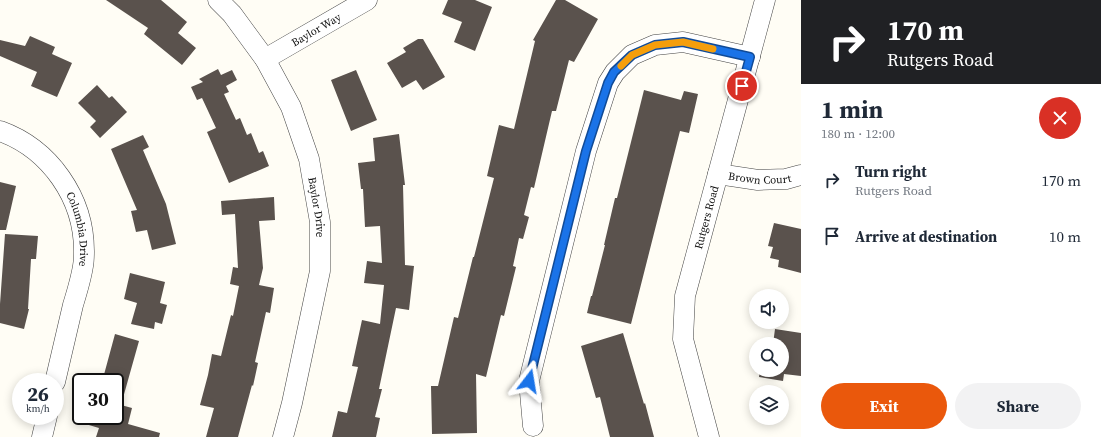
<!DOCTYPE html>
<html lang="en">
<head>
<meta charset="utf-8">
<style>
	body { margin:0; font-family:"Source Serif 4",serif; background:#f2f2f3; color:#1f2937; height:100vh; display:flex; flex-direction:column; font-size:15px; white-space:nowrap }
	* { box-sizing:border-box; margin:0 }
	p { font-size:13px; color:#747a83 }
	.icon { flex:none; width:22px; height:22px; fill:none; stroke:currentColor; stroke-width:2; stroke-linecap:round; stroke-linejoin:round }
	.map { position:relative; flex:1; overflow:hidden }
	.details { display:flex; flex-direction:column; background:#fff; width:300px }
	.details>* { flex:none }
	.guide { background:#202124; color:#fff; overflow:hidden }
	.fabs { position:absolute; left:749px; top:289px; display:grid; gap:8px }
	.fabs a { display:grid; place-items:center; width:40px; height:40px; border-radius:50%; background:#fff; box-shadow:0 2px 10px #0003; font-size:20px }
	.speed { position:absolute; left:12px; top:373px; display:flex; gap:8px; font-size:20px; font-weight:700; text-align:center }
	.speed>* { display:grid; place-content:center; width:52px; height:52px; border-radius:50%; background:#fff; box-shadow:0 2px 10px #0003; line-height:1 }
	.speed small { font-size:10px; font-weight:400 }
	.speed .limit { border:2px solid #111; border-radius:6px; background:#fff; color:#111 }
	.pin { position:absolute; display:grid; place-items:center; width:34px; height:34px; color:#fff; margin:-17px; border:2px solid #fff; border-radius:50%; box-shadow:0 1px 4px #0007 }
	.me { position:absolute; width:44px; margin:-22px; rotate:14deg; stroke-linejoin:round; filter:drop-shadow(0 0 3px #0008) }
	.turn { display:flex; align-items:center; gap:14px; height:84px; padding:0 20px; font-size:18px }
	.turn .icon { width:52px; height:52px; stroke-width:2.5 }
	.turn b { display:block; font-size:28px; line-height:34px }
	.round { display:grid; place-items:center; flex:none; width:42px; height:42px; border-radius:21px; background:#f2f2f3 }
	.overview { display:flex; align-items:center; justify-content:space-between; height:68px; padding:0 20px }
	h1 { font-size:24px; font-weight:700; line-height:30px }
	.button { display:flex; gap:8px; margin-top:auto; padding:8px 20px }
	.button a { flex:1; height:46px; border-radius:24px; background:#ea580c; color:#fff; font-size:16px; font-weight:700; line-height:46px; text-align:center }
	.button a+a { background:#f2f2f3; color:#1f2937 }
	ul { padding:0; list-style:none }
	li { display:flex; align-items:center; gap:12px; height:56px; padding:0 20px }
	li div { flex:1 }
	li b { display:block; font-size:15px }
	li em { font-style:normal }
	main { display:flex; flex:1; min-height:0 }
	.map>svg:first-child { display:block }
</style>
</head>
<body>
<main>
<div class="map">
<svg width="801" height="437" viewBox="0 0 801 437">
	<rect width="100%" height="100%" fill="#fffdf5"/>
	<!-- building -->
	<path fill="#5a524d" d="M 106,0 L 161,0 L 187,22 L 178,33 L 196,48 L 182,65 L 144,34 L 148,28 Z
		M 448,0 L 475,0 L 492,7 L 475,51 L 454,42 L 462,22 L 442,14 Z
		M 556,0 L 565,0 L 598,19 L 574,62 L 569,60 L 556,111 L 552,111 L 534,188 L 531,187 L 524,215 L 529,217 L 523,239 L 519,238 L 513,266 L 516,267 L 504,316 L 501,315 L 486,377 L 476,374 L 477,433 L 432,434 L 431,386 L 438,386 L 454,317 L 458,318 L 473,257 L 474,257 L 494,178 L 487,176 L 499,125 L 514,129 L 535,41 L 533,40 Z
		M 30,36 L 55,47 L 52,54 L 72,63 L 57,97 L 31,86 L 37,72 L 0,56 L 0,40 L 25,46 Z
		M 418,39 L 423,39 L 445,77 L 423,90 L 416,80 L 402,88 L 387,63 L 406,52 L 403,48 Z
		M 218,69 L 221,75 L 232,70 L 237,80 L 226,86 L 229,92 L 224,94 L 236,120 L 240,118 L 247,135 L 251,133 L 259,153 L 263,151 L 269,166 L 229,183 L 207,132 L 216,128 L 202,98 L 197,100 L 191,87 L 203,82 L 199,79 Z
		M 356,70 L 377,120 L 351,131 L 331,80 Z
		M 97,85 L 109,98 L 112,96 L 127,112 L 100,138 L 90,127 L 96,121 L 78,103 Z
		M 644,90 L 681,100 L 684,91 L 698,94 L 689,133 L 680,131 L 631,324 L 587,313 L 591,296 L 592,296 L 605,245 L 604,245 L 615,198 L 617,198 Z
		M 399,134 L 405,185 L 403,185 L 405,265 L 414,266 L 409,310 L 396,308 L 379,389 L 382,389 L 375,417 L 380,418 L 376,437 L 332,437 L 338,411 L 347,413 L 358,367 L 352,366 L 362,320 L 380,324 L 384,285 L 364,283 L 367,261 L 382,263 L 380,226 L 365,227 L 363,189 L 361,189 L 358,163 L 375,161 L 373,138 Z
		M 143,135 L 149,147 L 143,150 L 166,204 L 176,244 L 152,250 L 147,230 L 136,232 L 131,211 L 137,210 L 111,149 Z
		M 0,182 L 16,186 L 6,230 L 0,230 Z
		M 274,197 L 275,220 L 259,221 L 263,268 L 259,285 L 274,288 L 270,313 L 266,312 L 255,362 L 258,363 L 253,386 L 252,385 L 238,437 L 206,437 L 214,408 L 200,405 L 208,375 L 212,354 L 221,356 L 231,315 L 233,316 L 239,286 L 230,284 L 233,267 L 238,268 L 235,214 L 222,215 L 221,201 Z
		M 774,223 L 801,229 L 801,273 L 778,267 L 779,260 L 770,258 L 773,247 L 768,246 Z
		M 5,234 L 38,236 L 36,259 L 31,259 L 28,309 L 29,309 L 24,329 L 0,323 L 0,304 Z
		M 130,273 L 165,282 L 160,303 L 167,305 L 162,324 L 155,322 L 154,329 L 131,324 L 137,303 L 124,299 Z
		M 775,329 L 801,333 L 801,376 L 784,374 L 783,381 L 759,377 L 760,370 L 782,370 L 782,344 L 764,344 L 765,343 L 773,344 Z
		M 623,333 L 644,404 L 645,403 L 654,437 L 610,437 L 600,397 L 596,398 L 581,346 Z
		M 115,334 L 139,341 L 121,405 L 132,408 L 128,424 L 160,433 L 159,437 L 96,437 L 99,428 L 72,420 L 73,416 L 115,416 L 115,382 L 102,382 Z"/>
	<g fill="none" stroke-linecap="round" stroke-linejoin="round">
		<!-- minor casing -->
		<g stroke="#444" stroke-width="21">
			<g id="minor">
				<path id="s1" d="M 218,0 L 232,14 L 265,59 L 291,107 L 309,159 L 320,222 L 320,271 L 292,403 L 283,437"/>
				<path id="s2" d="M 265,59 L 367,0"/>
				<path id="s3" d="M 0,131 C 50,149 84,198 84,251 C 84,256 84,261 83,266 C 81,279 77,292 73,305 C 67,330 61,356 55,382"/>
				<path id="s4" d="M 718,174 L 758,180 L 786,179 L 801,175"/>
				<path d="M 533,426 L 529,381 L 586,151 L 608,83 L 615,72 L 632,55 L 655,45 L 683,42 L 750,57"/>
				<path d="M 42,437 L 47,416"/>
				<path id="s5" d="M 709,437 L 683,339 L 685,296 L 765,0"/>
			</g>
		</g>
		<!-- minor -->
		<use href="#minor" stroke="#fff" stroke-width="20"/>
	</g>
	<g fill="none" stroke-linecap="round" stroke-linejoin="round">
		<!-- route casing -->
		<g stroke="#114b97" stroke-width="10">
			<path id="route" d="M 529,381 L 586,151 L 608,83 L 614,72 L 632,55 L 655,45 L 683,42 L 750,57 L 742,86"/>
		</g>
		<!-- route -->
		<use href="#route" stroke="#1a73e8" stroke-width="7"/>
		<!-- slow -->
		<path stroke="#f59e0b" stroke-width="7" d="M 621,66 L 632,55 L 655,45 L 683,42 L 713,49"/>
	</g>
	<g text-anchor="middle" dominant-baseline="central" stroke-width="4" stroke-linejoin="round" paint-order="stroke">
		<!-- street labels -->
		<g font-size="11" fill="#111" stroke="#fff">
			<text stroke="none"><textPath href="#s2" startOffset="59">Baylor Way</textPath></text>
			<text stroke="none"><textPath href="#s4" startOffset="42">Brown Court</textPath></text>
			<text stroke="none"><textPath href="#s1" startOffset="234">Baylor Drive</textPath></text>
			<text stroke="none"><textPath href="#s5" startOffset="226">Rutgers Road</textPath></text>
			<text stroke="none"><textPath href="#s3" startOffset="133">Columbia Drive</textPath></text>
		</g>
	</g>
</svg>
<div class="fabs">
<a><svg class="icon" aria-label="sound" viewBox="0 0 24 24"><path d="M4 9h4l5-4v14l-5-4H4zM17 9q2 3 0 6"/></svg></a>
<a><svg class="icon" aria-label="search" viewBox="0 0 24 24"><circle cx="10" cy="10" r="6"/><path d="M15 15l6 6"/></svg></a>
<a><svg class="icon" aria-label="layers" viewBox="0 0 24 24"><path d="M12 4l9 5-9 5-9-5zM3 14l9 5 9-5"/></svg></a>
</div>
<div class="speed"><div>26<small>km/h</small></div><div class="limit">30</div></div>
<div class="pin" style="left:742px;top:86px;background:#d93025"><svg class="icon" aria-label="arrive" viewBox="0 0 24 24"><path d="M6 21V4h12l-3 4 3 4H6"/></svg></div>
<svg class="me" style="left:529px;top:381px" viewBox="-20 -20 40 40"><path d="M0-17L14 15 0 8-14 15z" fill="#1a73e8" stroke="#fff" stroke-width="4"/></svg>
</div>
<section class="details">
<div class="guide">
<div class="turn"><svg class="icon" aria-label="right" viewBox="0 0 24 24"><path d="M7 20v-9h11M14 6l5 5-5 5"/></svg><div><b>170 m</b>Rutgers Road</div></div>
</div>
<div class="overview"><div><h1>1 min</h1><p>180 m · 12:00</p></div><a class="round" style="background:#d93025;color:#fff"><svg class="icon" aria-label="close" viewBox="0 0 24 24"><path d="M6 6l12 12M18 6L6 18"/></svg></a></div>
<ul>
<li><svg class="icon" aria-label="right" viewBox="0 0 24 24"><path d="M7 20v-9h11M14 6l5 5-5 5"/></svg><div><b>Turn right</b><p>Rutgers Road</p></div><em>170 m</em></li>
<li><svg class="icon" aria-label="arrive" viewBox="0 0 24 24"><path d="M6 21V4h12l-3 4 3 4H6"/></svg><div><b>Arrive at destination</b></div><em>10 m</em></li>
</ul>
<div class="button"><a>Exit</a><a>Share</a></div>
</section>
</main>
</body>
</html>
